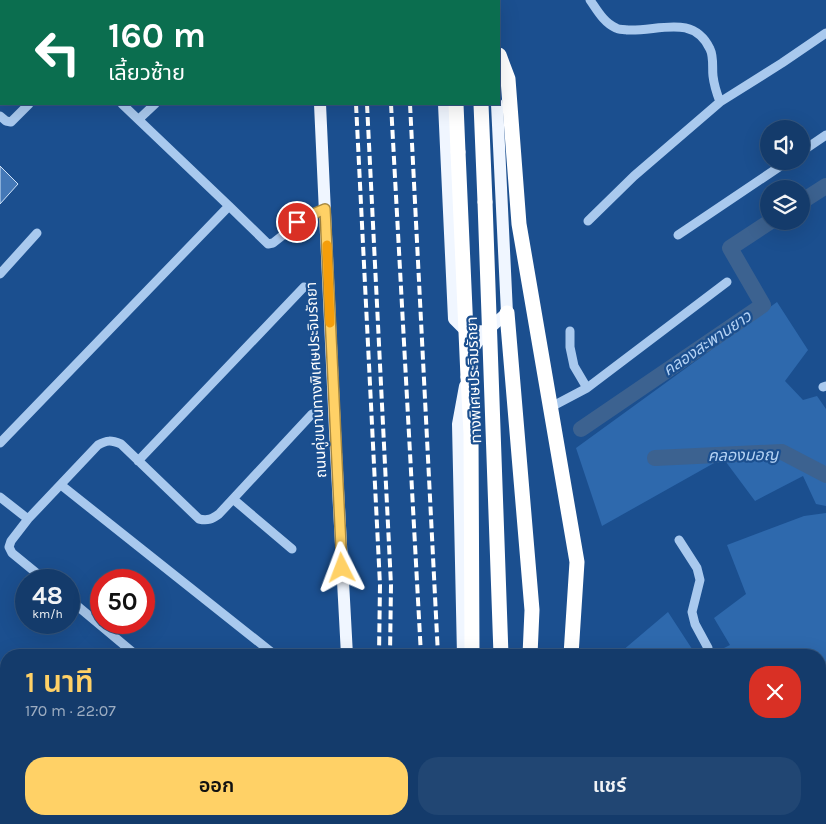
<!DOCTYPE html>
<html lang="th">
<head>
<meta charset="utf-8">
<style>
	body { margin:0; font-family:Karla,"Noto Sans Thai",sans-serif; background:#214673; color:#f1f3f6; height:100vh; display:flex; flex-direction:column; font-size:19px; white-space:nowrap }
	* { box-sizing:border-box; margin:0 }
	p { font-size:16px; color:#9dadc1 }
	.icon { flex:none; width:28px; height:28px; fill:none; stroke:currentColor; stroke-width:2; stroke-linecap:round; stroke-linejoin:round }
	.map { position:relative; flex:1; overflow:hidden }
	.sheet { position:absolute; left:0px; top:649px; width:826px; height:176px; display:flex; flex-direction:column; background:#143b6b; border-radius:20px 20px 0 0; box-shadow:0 5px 20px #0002,0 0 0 1px #33557e }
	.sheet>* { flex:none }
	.top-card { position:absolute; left:0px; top:0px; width:500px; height:105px; box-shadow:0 5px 20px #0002,0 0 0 1px #33557e; background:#0b6e4f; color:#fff; overflow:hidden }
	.fabs { position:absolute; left:760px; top:120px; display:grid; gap:10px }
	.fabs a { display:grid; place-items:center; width:50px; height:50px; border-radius:50%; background:#143b6b; box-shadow:0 5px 20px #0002,0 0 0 1px #33557e; font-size:25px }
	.speed { position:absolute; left:15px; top:569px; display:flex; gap:10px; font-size:25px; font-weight:700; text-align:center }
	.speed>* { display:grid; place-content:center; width:65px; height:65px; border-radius:50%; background:#143b6b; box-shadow:0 5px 20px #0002,0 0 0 1px #33557e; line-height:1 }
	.speed small { font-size:12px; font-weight:400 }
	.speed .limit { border:8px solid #d22; background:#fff; color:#111 }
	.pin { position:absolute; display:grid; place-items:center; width:42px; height:42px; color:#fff; margin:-21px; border:2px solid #fff; border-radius:50%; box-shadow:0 1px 5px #0007 }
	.me { position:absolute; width:55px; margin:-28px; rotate:357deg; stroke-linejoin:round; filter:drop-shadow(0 0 4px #0008) }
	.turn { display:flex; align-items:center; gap:18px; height:105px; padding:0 25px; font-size:22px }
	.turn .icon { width:65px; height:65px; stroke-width:2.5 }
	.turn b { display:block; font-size:35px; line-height:42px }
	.round { display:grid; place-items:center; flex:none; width:52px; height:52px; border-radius:20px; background:#214673 }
	.summary { display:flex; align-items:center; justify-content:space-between; height:85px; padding:0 25px }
	h1 { font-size:30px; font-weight:600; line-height:38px; color:#ffd166 }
	.action { display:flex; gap:10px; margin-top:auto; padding:10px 25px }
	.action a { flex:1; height:58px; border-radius:20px; background:#ffd166; color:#111; font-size:20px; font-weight:600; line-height:58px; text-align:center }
	.action a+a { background:#214673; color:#f1f3f6 }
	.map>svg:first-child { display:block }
</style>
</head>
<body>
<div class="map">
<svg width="826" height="824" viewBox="0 0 826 824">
	<rect width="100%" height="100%" fill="#1b4f8f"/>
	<!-- green -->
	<path fill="#2e69ad" d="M 777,302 L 808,350 L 785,381 L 803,400 L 817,396 L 826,409 L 826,506 L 816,504 L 803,476 L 755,501 L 723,458 L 602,526 L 576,448 Z
		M 826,513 L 826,727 L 820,730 L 820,655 L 710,655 L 730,645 L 714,618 L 746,594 L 727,545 L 804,516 Z
		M 668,612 L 696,655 L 623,655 L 622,651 Z"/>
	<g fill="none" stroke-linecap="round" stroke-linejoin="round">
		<!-- canal -->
		<path stroke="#3c6290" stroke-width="16" d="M 801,202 L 826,186
			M 581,429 L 763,305 L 730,248 L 771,221
			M 655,458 L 782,452 L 826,475"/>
	</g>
	<!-- building -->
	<path fill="#4478b7" stroke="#cfe3fa" d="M 0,166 L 18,184 L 0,204 Z"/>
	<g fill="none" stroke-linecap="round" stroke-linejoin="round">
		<!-- minor -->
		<path stroke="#a9c9ee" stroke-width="9" d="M 590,0 C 597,10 604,23 616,28 C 619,30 624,29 627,30 C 657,32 693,13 710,49 C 714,57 712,68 713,76 C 714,85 717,94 720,102
			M 94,1 L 95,0
			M 260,1 L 261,0
			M 0,116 L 6,121 L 11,122 L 29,104
			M 139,119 L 155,104
			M 801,152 L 826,135
			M 229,206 L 268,244 L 273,243 L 306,217 L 325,209
			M 588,221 L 634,176 L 720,102 L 782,63 L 826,33
			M 678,235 L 788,161
			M 0,274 L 37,233
			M 570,331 L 570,347 L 574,366 L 587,388
			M 823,387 L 826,386
			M 551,407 L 587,388 L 727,282
			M 0,443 L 229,206 L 122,104
			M 138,461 L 304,287
			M 61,485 L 275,655
			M 0,497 L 28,519
			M 233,499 L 292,549
			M 679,540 L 697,568 L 700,580 L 692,612 L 695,624 L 708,648
			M 45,580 L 12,553 L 9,547 L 11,541 L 28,519 L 98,445 C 107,440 111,440 121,444 L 199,519 C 208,521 212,519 219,514 L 312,414
			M 69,599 L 136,655
			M 0,683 L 6,688
			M 820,772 L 826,770
			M 0,802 L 6,807
			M 23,819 L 30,824
			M 753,819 L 755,824
			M 668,824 L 684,819"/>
		<!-- major -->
		<path stroke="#f0f6ff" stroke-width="12" d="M 315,0 L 315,1
			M 492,0 L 492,1
			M 320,104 L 336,452 L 347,655
			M 444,104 L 454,319 L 467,332 L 486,331
			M 469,361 C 473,340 492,326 507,313 L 497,104
			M 463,655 L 458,424 L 465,386
			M 359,824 L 359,819
			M 500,824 L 500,819"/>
		<!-- highway -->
		<path stroke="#fff" stroke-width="15" d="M 434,0 L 434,1
			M 451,0 L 451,1
			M 477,0 L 477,1
			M 499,55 L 508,79 L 519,224 L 577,562 L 571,655
			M 456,104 L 458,152
			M 481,104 L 485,202
			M 507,313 L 532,610 L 530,655
			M 468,377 L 471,433 L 472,655
			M 463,824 L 463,819
			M 492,824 L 492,819
			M 524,824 L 525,819
			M 542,824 L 543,819"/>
		<!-- rail -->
		<path stroke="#fff" stroke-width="4" stroke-dasharray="9 4" stroke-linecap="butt" d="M 350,0 L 351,1
			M 362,0 L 362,1
			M 386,0 L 386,1
			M 405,0 L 405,1
			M 356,104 L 380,585 L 379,655
			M 367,104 L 391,585 L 390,655
			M 391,104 L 421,655
			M 410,104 L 438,655
			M 377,824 L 377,819
			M 388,824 L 388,819
			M 425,824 L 425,819
			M 442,824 L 442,819"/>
		<!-- highway-bridge -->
		<path stroke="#fff" stroke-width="15" d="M 458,152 L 468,377
			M 485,202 L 501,655"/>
	</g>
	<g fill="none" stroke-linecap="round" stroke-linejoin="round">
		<!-- route casing -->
		<g stroke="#a68842" stroke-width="12">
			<path id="route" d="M 297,222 L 306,217 L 325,209 L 342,568"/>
		</g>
		<!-- route -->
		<use href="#route" stroke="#ffd166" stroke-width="9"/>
		<!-- slow -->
		<path stroke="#f59e0b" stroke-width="9" d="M 327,245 L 330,323"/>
	</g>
	<g text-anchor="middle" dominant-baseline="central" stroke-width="4.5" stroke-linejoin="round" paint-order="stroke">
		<!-- street labels -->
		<g font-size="15" fill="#fff" stroke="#1b4f8f">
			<text transform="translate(316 380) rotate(-93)">ถนนคู่ขนานทางพิเศษประจิมรัถยา</text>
			<text transform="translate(474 380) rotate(-92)">ทางพิเศษประจิมรัถยา</text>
		</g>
		<!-- water labels -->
		<g font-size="16" font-style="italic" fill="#b5d3f5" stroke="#1b4f8f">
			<text transform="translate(707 343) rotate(-34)">คลองสะพานยาว</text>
			<text transform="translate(743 455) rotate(-1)">คลองมอญ</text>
		</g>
	</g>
</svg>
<div class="fabs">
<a><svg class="icon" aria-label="sound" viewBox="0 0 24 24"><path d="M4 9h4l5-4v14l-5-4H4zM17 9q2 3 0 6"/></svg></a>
<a><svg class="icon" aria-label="layers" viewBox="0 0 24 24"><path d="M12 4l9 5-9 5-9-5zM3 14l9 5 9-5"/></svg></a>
</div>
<div class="speed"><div>48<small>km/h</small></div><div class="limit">50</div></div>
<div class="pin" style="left:297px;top:222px;background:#d93025"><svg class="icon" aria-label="arrive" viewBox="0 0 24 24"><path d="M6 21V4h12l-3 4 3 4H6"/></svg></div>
<svg class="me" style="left:342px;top:568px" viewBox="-20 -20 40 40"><path d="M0-17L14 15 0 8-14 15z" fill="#ffd166" stroke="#fff" stroke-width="4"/></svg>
<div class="top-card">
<div class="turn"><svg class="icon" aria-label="left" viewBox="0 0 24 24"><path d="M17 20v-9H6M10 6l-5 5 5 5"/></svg><div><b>160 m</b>เลี้ยวซ้าย</div></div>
</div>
<section class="sheet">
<div class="summary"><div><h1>1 นาที</h1><p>170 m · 22:07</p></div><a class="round" style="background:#d93025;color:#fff"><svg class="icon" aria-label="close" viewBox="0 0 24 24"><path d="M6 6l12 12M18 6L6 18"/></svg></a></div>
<div class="action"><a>ออก</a><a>แชร์</a></div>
</section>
</div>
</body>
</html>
